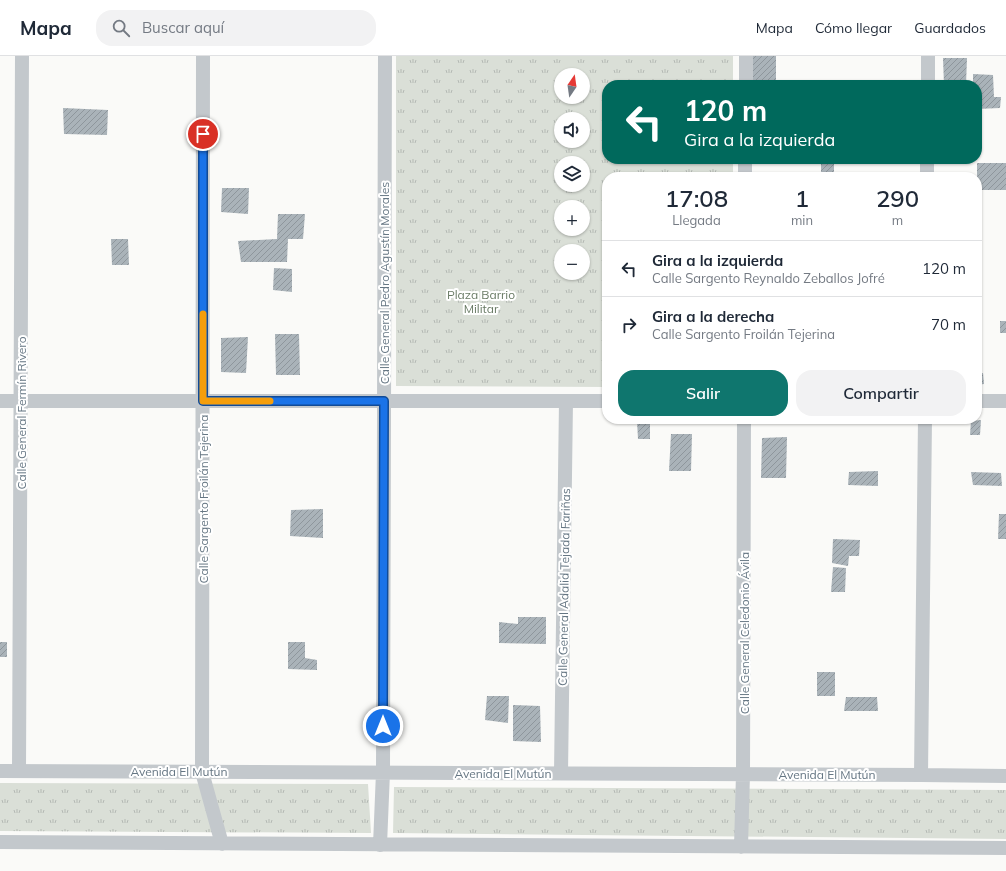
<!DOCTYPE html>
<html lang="es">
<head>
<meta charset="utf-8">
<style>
	body { margin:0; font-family:Mulish,sans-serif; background:#f2f2f3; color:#1f2937; height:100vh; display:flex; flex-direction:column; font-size:15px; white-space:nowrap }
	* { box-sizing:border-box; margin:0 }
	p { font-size:13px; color:#747a83 }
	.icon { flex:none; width:22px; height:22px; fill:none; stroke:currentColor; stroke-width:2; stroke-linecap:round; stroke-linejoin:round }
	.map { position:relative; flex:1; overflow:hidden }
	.drawer { position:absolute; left:602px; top:116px; width:380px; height:252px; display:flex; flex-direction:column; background:#fff; border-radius:16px; box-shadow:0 1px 3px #0004 }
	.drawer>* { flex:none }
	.hud { position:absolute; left:602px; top:24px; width:380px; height:84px; border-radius:16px; box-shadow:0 1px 3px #0004; background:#00695c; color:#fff; overflow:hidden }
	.needle { width:26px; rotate:13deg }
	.buttons { position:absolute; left:554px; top:12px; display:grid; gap:8px }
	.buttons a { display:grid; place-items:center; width:36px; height:36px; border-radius:50%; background:#fff; box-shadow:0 1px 3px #0004; font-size:20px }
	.pin { position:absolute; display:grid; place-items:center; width:34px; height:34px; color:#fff; margin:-17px; border:2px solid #fff; border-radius:50%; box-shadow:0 1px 4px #0007 }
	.me { position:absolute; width:44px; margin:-22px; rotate:0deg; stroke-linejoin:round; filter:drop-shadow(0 0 3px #0008) }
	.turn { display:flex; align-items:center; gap:14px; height:84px; padding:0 16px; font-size:18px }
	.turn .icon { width:52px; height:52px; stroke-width:2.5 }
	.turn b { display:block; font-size:28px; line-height:34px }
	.eta { display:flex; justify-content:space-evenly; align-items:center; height:68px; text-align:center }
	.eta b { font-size:24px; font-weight:600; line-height:28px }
	.action { display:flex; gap:8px; margin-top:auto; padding:8px 16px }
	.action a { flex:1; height:46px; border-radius:16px; background:#0f766e; color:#fff; font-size:16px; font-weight:600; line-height:46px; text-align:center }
	.action a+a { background:#f2f2f3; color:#1f2937 }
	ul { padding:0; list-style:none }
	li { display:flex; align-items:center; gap:12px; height:56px; padding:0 16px; border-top:1px solid #e0e1e3 }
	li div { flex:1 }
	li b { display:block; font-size:15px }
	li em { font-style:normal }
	header { display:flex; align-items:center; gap:24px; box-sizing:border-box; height:56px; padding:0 20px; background:#fff; border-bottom:1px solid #e0e1e3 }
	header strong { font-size:19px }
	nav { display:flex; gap:22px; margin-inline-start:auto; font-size:14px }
	.search { width:280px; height:36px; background:#f2f2f3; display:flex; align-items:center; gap:10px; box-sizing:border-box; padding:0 14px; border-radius:16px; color:#747a83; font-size:15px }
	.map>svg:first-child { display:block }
</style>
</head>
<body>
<header>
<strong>Mapa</strong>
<div class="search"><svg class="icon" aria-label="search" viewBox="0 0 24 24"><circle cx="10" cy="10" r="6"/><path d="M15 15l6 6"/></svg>Buscar aquí</div>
<nav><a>Mapa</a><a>Cómo llegar</a><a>Guardados</a></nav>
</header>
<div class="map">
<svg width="1006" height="815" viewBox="0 0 1006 815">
	<defs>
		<pattern id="grass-tufts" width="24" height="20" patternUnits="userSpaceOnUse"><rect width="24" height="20" fill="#dadfd7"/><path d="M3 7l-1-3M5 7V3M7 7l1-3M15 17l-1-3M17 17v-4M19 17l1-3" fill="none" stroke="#b4b9b4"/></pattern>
		<pattern id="building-hatch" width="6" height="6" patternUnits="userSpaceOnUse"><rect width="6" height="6" fill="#aab3b9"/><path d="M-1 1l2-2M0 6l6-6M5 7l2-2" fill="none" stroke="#8e969c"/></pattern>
	</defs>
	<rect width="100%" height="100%" fill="#fafaf8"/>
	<!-- grass -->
	<path fill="url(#grass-tufts)" fill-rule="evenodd" d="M 396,0 L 733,0 L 733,29 L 607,29 L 607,103 L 733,103 L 733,121 L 607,121 L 607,331 L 396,330 ZM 561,19 L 583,19 L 583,41 L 561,41 ZM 561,63 L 583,63 L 583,85 L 561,85 ZM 561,107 L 583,107 L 583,129 L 561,129 ZM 561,151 L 583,151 L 583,173 L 561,173 ZM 561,195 L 583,195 L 583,217 L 561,217 Z
		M 0,727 L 368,728 L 371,777 L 0,775 Z
		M 394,731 L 1006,734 L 1006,783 L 393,777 Z"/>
	<!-- building -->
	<path fill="url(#building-hatch)" d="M 749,0 L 776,0 L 776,25 L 749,26 Z
		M 943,2 L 967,2 L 966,29 L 944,29 Z
		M 973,18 L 993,19 L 994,41 L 1001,41 L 1000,52 L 977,53 L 977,29 L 973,29 Z
		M 63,52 L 108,54 L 107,79 L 64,78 Z
		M 834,106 L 834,117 L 821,117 L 821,107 Z
		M 977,107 L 1006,107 L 1006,134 L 977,134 Z
		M 222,132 L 249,132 L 248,158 L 221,156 Z
		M 278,158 L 305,158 L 303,183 L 288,183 L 287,206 L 241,206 L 238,185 L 277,183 Z
		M 111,183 L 128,183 L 129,209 L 112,209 Z
		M 274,212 L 292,213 L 292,236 L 273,234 Z
		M 1000,265 L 1006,265 L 1006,277 L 1000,277 Z
		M 275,278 L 299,278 L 300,319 L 276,319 Z
		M 248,281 L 246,317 L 221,316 L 221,282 Z
		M 983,317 L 984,328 L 977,329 L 977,318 Z
		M 981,364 L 980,379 L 970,379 L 971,365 Z
		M 637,365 L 650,365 L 650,383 L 638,383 Z
		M 671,378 L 692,378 L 691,415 L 669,415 Z
		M 787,381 L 786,422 L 761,422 L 762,382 Z
		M 878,415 L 878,430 L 848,429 L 849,416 Z
		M 971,416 L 1001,417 L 1002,430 L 973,429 Z
		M 323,453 L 323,482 L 290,480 L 291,454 Z
		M 999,458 L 1006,458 L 1006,483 L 998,483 Z
		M 833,483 L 860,484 L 859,500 L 849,500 L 848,510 L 832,507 Z
		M 833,511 L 846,512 L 845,536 L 831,536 Z
		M 518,561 L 546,561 L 546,588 L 499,587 L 499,566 L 518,568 Z
		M 0,586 L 7,586 L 7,601 L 0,601 Z
		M 288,586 L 305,586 L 305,602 L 317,604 L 317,614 L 288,613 Z
		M 817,616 L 835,616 L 835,640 L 817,640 Z
		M 487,640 L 509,640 L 508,667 L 485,664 Z
		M 846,641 L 877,641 L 878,655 L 844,655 Z
		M 513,649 L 540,650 L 541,686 L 513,685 Z"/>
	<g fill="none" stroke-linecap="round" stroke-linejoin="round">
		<!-- minor -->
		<path stroke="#c3c8cc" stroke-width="14" d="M 203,0 L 202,716 L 222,788
			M 746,29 L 746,0
			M 928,29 L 928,0
			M 745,121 L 745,103
			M 927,121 L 927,103
			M 0,345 L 607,345
			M 977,345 L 1006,345
			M 0,715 L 921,719 L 1006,720
			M 19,715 L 22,0
			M 561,717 L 566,345
			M 921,719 L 925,363
			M 0,786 L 1006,792
			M 380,789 L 383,716 L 385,0
			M 741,791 L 743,718 L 744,363"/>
	</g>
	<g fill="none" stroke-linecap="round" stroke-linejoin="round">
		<!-- route casing -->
		<g stroke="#114b97" stroke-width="10">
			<path id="route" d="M 203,78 L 203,345 L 384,345 L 383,670"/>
		</g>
		<!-- route -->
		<use href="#route" stroke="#1a73e8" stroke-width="7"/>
		<!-- slow -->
		<path stroke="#f59e0b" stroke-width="7" d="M 203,258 L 203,345 L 270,345"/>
	</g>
	<g text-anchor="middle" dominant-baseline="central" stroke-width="4" stroke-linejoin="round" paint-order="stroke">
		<!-- street labels -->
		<g font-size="12" fill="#657683" stroke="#fff">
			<text transform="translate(384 227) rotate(-90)">Calle General Pedro Agustín Morales</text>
			<text transform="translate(21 357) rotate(-90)">Calle General Fermín Rivero</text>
			<text transform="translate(203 443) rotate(-90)">Calle Sargento Froilán Tejerina</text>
			<text transform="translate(564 531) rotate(-89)">Calle General Adalid Tejada Fariñas</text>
			<text transform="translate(744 577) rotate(-90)">Calle General Celedonio Ávila</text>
			<text x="179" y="715">Avenida El Mutún</text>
			<text x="503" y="717">Avenida El Mutún</text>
			<text x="827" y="718">Avenida El Mutún</text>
		</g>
		<!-- park labels -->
		<g font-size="12" fill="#687a64" stroke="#fff">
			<text x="481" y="238">Plaza Barrio<tspan x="481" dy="14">Militar</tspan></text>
		</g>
	</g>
</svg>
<div class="buttons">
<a><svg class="needle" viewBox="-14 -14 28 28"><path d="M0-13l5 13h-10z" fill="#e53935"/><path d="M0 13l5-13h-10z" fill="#747a83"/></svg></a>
<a><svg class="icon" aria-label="sound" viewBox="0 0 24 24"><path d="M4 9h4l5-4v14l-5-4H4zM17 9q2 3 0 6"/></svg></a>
<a><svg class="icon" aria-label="layers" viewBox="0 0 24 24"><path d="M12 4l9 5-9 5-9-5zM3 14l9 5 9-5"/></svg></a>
<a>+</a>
<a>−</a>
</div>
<div class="pin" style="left:203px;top:78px;background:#d93025"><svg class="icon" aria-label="arrive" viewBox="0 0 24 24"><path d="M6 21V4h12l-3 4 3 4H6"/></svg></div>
<svg class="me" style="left:383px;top:670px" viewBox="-20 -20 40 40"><circle r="17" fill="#1a73e8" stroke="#fff" stroke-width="3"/><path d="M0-11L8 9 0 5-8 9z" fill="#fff"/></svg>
<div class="hud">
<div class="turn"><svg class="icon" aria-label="left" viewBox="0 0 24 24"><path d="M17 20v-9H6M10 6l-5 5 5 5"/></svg><div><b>120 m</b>Gira a la izquierda</div></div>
</div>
<section class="drawer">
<div class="eta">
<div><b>17:08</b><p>Llegada</p></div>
<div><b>1</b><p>min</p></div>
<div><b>290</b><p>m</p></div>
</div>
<ul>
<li><svg class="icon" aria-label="left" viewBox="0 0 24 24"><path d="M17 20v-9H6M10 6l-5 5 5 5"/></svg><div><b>Gira a la izquierda</b><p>Calle Sargento Reynaldo Zeballos Jofré</p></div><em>120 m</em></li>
<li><svg class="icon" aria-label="right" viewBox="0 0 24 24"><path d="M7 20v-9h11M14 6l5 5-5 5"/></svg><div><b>Gira a la derecha</b><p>Calle Sargento Froilán Tejerina</p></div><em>70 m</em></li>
</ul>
<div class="action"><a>Salir</a><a>Compartir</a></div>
</section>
</div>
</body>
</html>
